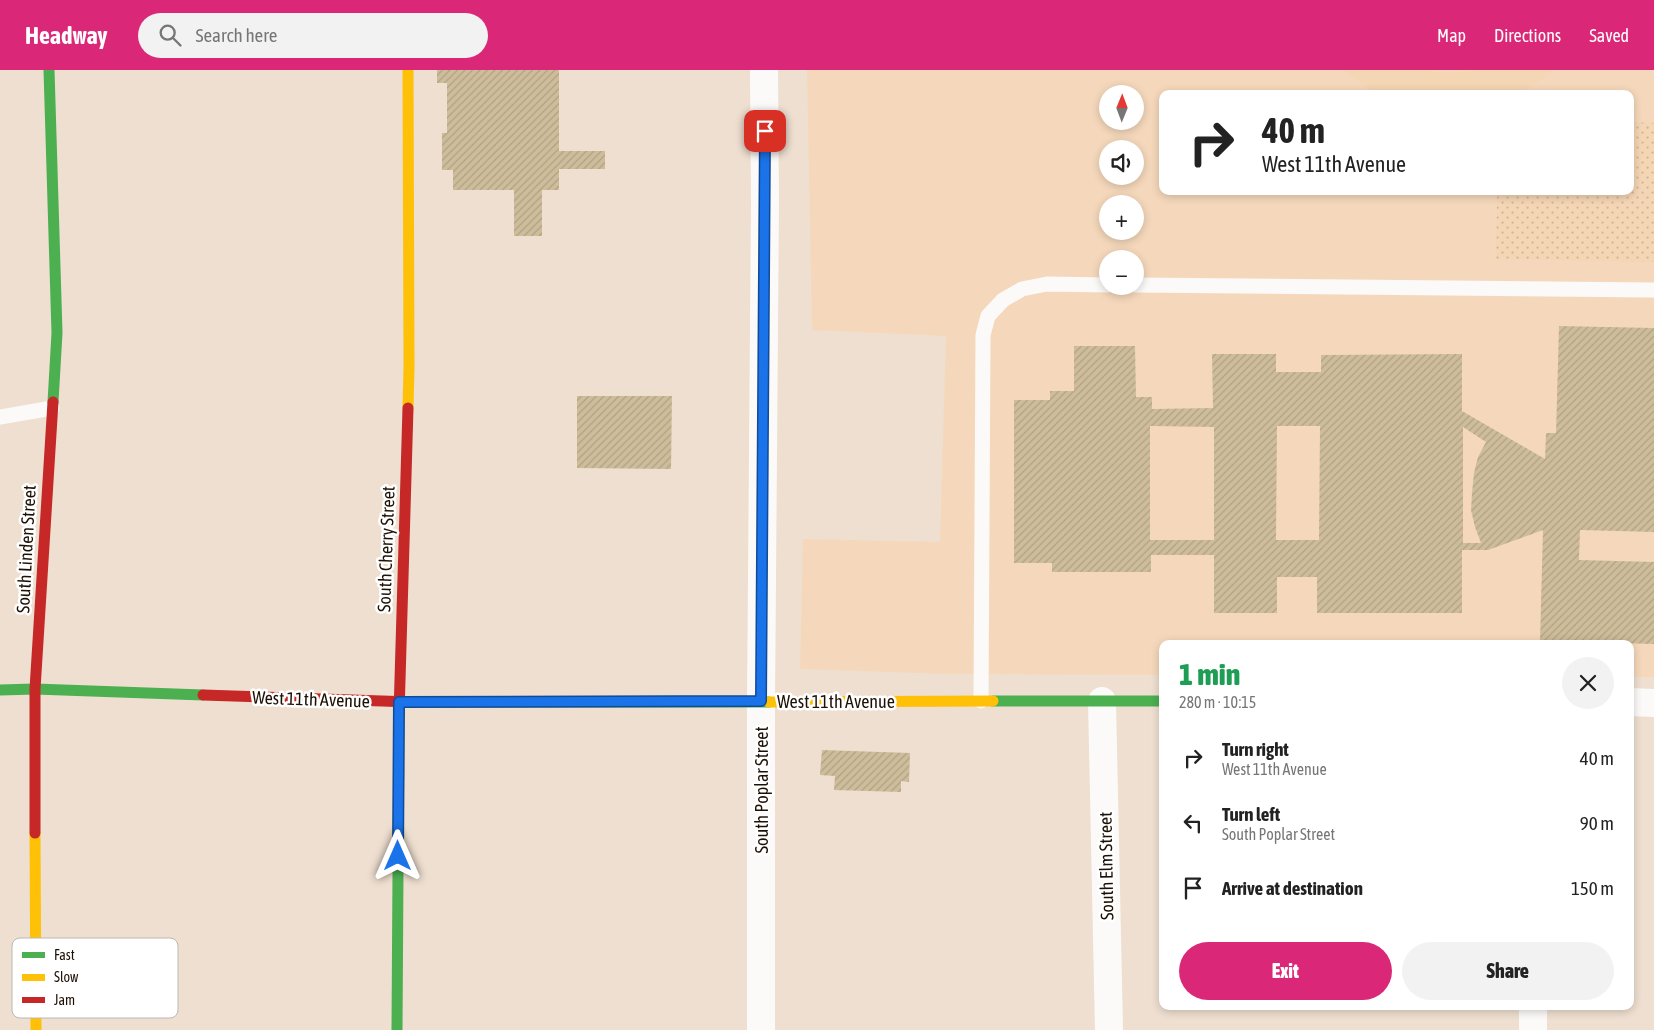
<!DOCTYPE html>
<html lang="en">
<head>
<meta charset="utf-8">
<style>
	body { margin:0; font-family:"Asap Condensed",sans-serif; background:#f2f2f2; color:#222; height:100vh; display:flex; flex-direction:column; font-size:19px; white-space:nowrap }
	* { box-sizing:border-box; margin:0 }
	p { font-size:16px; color:#767676 }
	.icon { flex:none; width:28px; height:28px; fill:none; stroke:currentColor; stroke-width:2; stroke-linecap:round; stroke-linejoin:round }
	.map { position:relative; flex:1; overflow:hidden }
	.panel { position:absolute; left:1159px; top:570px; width:475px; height:370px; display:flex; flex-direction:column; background:#fff; border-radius:10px; box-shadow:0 2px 8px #0003 }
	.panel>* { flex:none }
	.top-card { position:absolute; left:1159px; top:20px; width:475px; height:105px; border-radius:10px; box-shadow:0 2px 8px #0003; background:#fff; color:#222; overflow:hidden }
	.needle { width:32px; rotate:1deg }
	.controls { position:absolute; left:1099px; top:15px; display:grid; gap:10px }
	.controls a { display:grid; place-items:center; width:45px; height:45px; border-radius:50%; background:#fff; box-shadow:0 2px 8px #0003; font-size:25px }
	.pin { position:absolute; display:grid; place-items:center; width:42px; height:42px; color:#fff; margin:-21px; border-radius:10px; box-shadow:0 2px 8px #0006 }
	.me { position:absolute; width:55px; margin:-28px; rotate:0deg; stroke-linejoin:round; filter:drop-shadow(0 0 4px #0008) }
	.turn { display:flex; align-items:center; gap:18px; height:105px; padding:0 20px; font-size:22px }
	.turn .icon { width:65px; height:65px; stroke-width:2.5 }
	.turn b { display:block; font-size:35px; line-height:42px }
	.round { display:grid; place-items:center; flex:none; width:52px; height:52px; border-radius:26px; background:#f2f2f2 }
	.overview { display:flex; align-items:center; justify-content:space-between; height:85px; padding:0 20px }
	h1 { font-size:30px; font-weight:800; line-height:38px; color:#1e9e55 }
	.cta { display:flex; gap:10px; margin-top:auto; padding:10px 20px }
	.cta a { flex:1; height:58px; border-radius:30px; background:#db2777; color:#fff; font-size:20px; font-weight:800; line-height:58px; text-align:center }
	.cta a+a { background:#f2f2f2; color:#222 }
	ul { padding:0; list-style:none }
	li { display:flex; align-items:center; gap:15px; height:65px; padding:0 20px }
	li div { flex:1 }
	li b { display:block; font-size:19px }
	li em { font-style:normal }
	header { display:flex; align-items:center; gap:30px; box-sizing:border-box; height:70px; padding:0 25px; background:#db2777; color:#fff }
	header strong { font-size:24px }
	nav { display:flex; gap:28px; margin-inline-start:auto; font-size:18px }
	.search { width:350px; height:45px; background:#f2f2f2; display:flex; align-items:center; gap:12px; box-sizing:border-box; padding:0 18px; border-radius:28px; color:#767676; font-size:19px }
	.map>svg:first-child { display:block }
</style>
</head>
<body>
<header>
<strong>Headway</strong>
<div class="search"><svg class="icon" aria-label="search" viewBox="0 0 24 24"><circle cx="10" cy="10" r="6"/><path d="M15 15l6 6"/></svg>Search here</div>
<nav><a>Map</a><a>Directions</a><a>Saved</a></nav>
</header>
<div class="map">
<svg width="1654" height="960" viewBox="0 0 1654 960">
	<defs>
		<pattern id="park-dots" width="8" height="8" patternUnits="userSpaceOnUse" patternTransform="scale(1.25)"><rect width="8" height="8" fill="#f4d5b4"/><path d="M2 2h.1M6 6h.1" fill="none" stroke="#d1b699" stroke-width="1.8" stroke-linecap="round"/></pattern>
		<pattern id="building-hatch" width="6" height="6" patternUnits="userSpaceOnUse" patternTransform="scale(1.25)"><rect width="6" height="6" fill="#cebd9b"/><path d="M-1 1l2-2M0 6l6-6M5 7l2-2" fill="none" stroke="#b0a184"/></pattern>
	</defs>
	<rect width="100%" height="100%" fill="#eedfd0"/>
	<!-- built -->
	<path fill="#f5d8bb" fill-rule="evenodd" d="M 807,0 L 1654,0 L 1654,607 L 1630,607 L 1630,574 L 1162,574 L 1162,605 L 947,604 L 800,599 L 803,469 L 940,472 L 946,266 L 812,260 ZM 1108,24 L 1135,24 L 1135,51 L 1108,51 ZM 1162,24 L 1630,24 L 1630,121 L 1162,121 ZM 1108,79 L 1135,79 L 1135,106 L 1108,106 ZM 1108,134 L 1135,134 L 1135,161 L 1108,161 ZM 1108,189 L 1135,189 L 1135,216 L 1108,216 Z"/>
	<!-- green -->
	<path fill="#f4d5b4" d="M 1344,0 L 1421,0 L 1450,3 L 1478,0 L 1555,0 L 1519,24 L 1379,24 L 1369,19 Z"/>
	<!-- park -->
	<path fill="url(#park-dots)" d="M 1630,52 L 1654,53 L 1654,192 L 1496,189 L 1497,121 L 1630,121 Z"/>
	<!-- building -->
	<path fill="url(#building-hatch)" fill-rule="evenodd" d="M 437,0 L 559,0 L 559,81 L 605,81 L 605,99 L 559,99 L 559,120 L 542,120 L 542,166 L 514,166 L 514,120 L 453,120 L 453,100 L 442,100 L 442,63 L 447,63 L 447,13 L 437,13 Z
		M 1559,256 L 1654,258 L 1654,462 L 1580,460 L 1579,490 L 1654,492 L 1654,574 L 1540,571 L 1543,460 L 1488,480 L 1462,480 L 1462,543 L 1317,543 L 1317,507 L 1277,507 L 1277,543 L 1214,543 L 1214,485 L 1151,485 L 1151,502 L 1052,502 L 1052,493 L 1014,493 L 1014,330 L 1050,330 L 1050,321 L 1074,321 L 1074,276 L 1135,276 L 1136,327 L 1152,327 L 1152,339 L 1213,338 L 1212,284 L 1276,284 L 1276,302 L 1321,302 L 1321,285 L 1462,284 L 1462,341 L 1545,389 L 1546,363 L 1556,363 ZM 1150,356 L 1214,357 L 1214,470 L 1150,470 ZM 1277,356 L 1320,356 L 1319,470 L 1276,470 ZM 1463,357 L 1486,372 L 1478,387 L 1474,403 L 1472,423 L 1471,440 L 1475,457 L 1481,473 L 1463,473 Z
		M 577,326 L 672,326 L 671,399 L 577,398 Z
		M 822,680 L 910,683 L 909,712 L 901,711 L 901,722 L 834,720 L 835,706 L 820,705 Z"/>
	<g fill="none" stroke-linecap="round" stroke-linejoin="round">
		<!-- lane -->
		<path stroke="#fcfaf8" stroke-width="15" d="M 1135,215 L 1654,220
			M 0,347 L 52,338
			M 981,631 L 983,265 L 988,246 L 1003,230 L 1022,219 L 1047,214 L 1108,215"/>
		<!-- street -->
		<path stroke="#fcfaf8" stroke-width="28" d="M 1102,631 L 1109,960
			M 1630,632 L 1654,633
			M 761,960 L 761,631 L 765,133 L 764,0
			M 1533,960 L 1533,936"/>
		<!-- fast -->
		<path stroke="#4caf50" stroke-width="11" d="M 49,0 L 57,263 L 53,332
			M 0,620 L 35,619 L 203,625
			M 993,631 L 1162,631
			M 412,632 L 769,632
			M 397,960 L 399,644"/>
		<!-- slow -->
		<path stroke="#ffc107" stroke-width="11" d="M 408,338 L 409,297 L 408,0
			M 769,632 L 993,631
			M 35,763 L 36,960"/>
		<!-- jam -->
		<path stroke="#c62828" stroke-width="11" d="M 203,625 L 412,632
			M 399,644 L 408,338
			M 35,763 L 35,619 L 53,332"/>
	</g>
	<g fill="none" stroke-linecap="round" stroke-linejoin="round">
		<!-- route casing -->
		<g stroke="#114b97" stroke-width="12">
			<path id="route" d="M 398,786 L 399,632 L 761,631 L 765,61"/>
		</g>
		<!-- route -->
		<use href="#route" stroke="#1a73e8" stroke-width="9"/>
	</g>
	<g text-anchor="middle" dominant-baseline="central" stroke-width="5" stroke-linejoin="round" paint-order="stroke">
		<!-- street labels -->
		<g font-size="18" fill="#1d1105" stroke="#fff">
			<text transform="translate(26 479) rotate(-87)">South Linden Street</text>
			<text transform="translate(386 479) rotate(-88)">South Cherry Street</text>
			<text transform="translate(311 629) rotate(2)">West 11th Avenue</text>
			<text x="836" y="631">West 11th Avenue</text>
			<text transform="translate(761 720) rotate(-90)">South Poplar Street</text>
			<text transform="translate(1106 796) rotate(-91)">South Elm Street</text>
		</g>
	</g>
	<!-- legend -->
	<rect x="12" y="868" width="166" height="80" rx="8" fill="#fff" stroke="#bbb8b4" stroke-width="1"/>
	<rect x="22" y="882" width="23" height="6" fill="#4caf50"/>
	<rect x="22" y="904" width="23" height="7" fill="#ffc107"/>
	<rect x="22" y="927" width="23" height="6" fill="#c62828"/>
	<g font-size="14" fill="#1d1105">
		<text x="54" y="890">Fast</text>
		<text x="54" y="912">Slow</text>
		<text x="54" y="935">Jam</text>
	</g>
</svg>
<div class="controls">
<a><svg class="needle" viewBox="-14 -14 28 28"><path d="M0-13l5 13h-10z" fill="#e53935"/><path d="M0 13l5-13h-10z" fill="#767676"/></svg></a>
<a><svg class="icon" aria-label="sound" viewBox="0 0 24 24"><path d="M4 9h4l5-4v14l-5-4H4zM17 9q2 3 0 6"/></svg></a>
<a>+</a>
<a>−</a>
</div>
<div class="pin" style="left:765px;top:61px;background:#d93025"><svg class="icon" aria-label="arrive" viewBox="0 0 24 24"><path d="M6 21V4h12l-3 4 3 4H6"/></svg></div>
<svg class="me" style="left:398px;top:786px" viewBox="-20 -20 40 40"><path d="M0-17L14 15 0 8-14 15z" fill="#1a73e8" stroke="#fff" stroke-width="4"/></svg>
<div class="top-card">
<div class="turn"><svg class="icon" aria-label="right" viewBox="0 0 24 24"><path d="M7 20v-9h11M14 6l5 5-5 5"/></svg><div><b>40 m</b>West 11th Avenue</div></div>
</div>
<section class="panel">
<div class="overview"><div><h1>1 min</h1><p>280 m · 10:15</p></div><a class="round"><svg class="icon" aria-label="close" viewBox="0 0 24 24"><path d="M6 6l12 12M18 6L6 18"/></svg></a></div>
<ul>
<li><svg class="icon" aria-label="right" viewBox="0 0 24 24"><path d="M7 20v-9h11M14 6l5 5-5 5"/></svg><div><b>Turn right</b><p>West 11th Avenue</p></div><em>40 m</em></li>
<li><svg class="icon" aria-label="left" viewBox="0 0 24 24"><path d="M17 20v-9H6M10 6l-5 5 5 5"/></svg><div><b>Turn left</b><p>South Poplar Street</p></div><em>90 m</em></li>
<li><svg class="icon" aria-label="arrive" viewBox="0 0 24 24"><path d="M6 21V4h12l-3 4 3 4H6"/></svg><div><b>Arrive at destination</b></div><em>150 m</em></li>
</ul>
<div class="cta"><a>Exit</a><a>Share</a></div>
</section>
</div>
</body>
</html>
